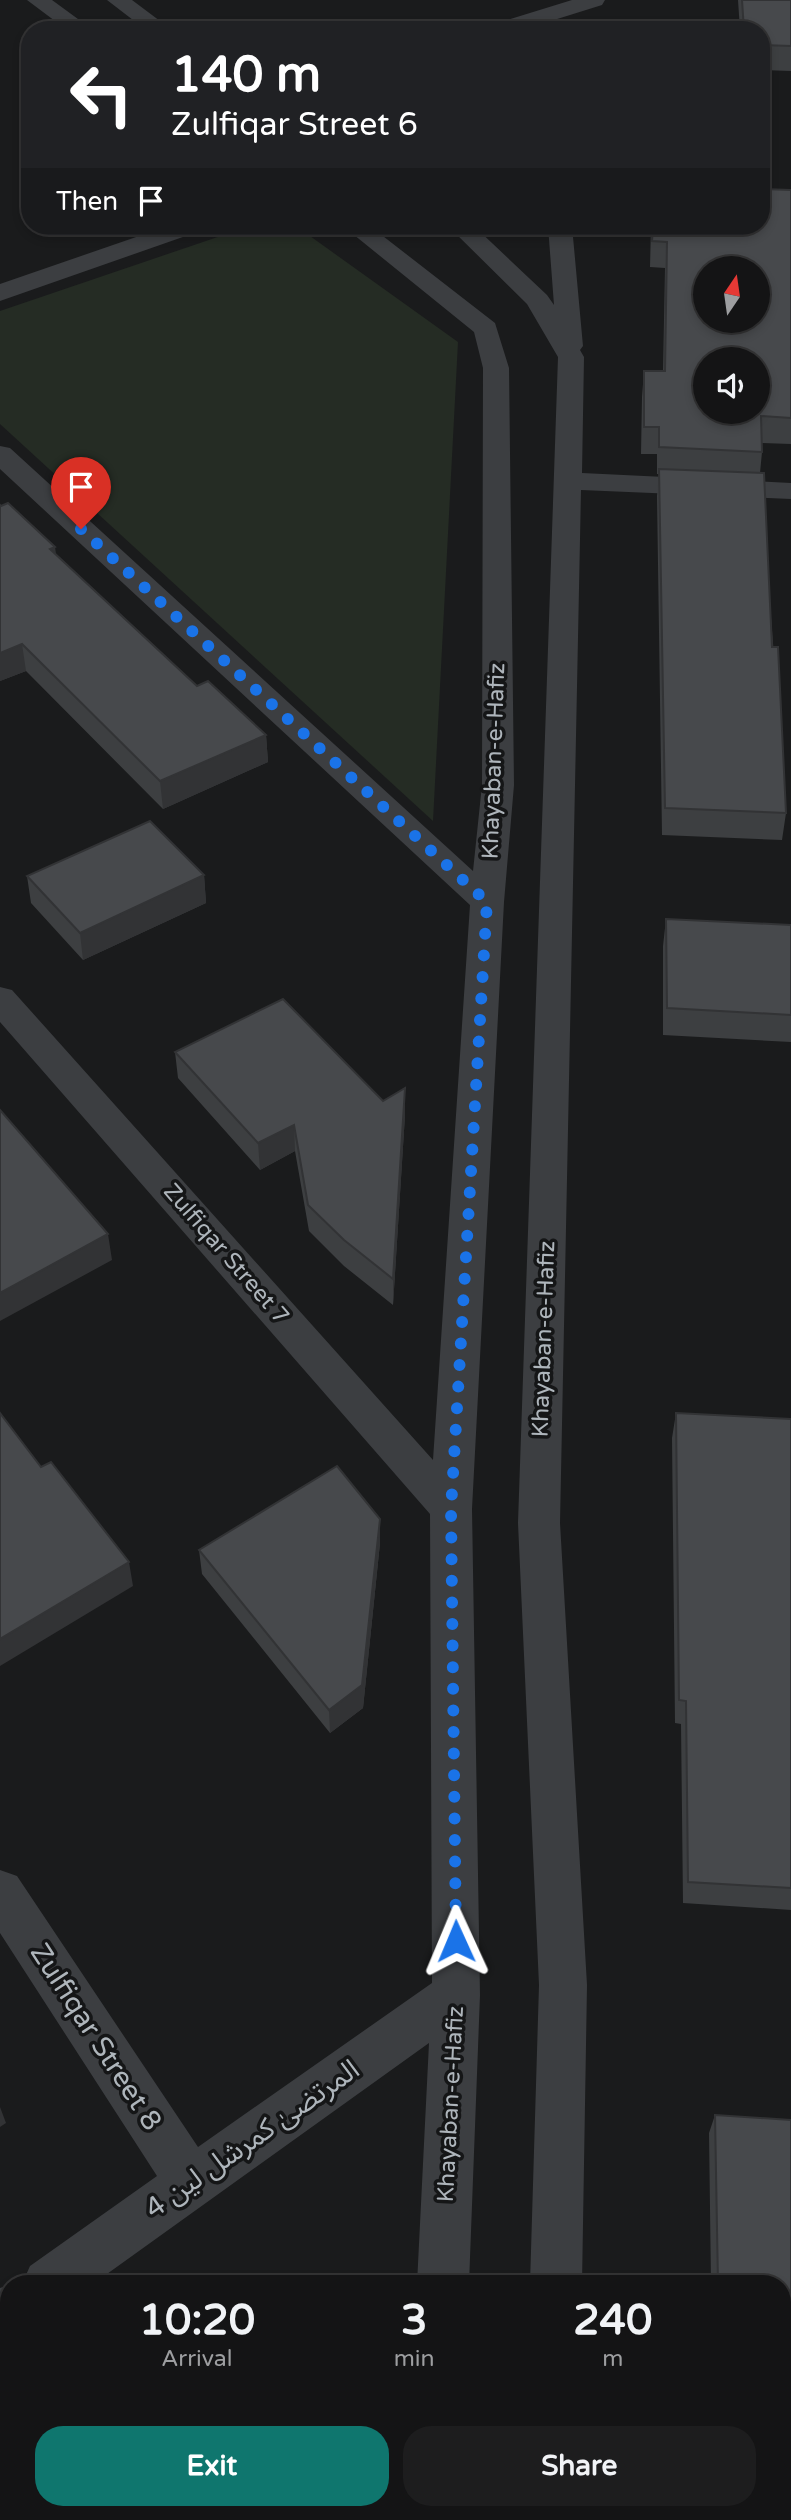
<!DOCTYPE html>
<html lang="en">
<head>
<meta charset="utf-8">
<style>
	body { margin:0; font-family:"Varela Round","Noto Sans Arabic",sans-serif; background:#1d1d1e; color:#f1f3f6; height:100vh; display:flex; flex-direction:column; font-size:26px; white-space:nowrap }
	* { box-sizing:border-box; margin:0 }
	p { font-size:23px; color:#9d9ea0 }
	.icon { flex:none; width:38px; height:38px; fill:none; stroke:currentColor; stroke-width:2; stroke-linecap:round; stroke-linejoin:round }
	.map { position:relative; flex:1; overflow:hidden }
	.panel { position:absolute; left:0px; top:2275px; width:791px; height:245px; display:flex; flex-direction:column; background:#141415; border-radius:28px 28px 0 0; box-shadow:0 4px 10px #0003,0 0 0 2px #333334 }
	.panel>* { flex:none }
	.banner { position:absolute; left:21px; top:21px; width:749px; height:214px; border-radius:28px; box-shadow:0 4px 10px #0003,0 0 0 2px #333334; background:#202124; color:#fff; overflow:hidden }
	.needle { width:46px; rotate:13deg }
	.tools { position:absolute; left:693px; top:256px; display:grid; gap:14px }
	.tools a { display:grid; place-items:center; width:77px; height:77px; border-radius:50%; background:#141415; box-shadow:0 4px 10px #0003,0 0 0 2px #333334; font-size:35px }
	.pin { position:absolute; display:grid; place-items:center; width:60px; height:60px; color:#fff; margin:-72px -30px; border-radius:50% 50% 50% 0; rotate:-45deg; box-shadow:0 0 7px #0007 }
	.pin .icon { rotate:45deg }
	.me { position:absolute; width:77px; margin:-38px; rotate:359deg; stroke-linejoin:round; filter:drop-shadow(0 0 5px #0008) }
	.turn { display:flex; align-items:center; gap:24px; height:147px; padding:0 35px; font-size:32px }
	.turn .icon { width:91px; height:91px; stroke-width:2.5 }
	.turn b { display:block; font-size:49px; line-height:60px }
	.then { display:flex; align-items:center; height:66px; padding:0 35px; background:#0003; gap:14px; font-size:26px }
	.eta { display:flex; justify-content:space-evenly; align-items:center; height:119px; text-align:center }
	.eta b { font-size:42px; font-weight:700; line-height:49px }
	.primary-button { display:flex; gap:14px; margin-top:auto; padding:14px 35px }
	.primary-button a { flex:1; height:80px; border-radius:28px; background:#0f766e; color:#fff; font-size:28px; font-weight:700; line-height:80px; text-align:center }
	.primary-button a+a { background:#1d1d1e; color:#f1f3f6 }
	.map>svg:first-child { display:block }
</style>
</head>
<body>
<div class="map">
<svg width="791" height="2520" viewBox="0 0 791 2520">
	<rect width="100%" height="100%" fill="#1a1b1c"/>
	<!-- green -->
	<path fill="#252c24" d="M 250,226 L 296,226 L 458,342 L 433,821 L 0,424 L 0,311 Z"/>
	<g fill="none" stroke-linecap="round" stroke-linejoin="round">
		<!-- minor -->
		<path fill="#3c3e41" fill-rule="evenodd" d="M 27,0 L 52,0 L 93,30 L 67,30 Z
			M 107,0 L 132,0 L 172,30 L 146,30 Z
			M 572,0 L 605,0 L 602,5 L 522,30 L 488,30 L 491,25 Z
			M 168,226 L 203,226 L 200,231 L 0,301 L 0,284 Z
			M 343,226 L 370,226 L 495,323 L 509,368 L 514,785 L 504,902 L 472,1509 L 480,1995 L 469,2284 L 417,2284 L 429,2043 L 93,2284 L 22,2284 L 30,2266 L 157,2176 L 0,1933 L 0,1870 L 17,1876 L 198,2147 L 432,1983 L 430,1514 L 0,1022 L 0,987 L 12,990 L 433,1460 L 470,905 L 0,469 L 0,446 L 10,448 L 473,871 L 482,785 L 483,368 L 474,332 Z
			M 448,226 L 474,226 L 547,295 L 554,305 L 548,226 L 572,226 L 583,346 L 580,350 L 584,357 L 582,473 L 791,483 L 791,499 L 581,490 L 560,1523 L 587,1985 L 582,2284 L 530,2284 L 539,1985 L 518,1523 L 558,357 L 527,304 Z
			M 9,2285 L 9,2340 L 0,2343 L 0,2288 Z
			M 405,2511 L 461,2511 L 460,2520 L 404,2520 Z
			M 524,2511 L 580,2511 L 579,2520 L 523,2520 Z"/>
	</g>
	<!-- wall -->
	<path fill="#3d3f41" d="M 738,0 L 791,0 L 791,71 L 761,70 L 761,30 L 740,30 Z
		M 791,190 L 791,444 L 762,443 L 762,452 L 760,473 L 786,813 L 782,840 L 662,835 L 657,496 L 659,474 L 657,474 L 657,454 L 641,454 L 642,397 L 644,371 L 663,371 L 665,268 L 650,267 L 651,226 L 761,226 Z
		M 0,505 L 56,555 L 197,686 L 266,735 L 268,762 L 163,809 L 26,671 L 0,681 Z
		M 204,875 L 206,903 L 83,960 L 31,903 L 27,876 Z
		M 666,919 L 791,925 L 791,1042 L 663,1035 L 663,946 Z
		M 175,1052 L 383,1101 L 405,1115 L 393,1305 L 344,1266 L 309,1231 L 295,1151 L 260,1170 L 178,1078 Z
		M 676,1413 L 791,1419 L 791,1910 L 683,1903 L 681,1724 L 675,1723 L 672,1438 Z
		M 380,1543 L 363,1708 L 330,1733 L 202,1574 L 199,1550 Z
		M 715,2115 L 791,2120 L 791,2338 L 782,2337 L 782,2284 L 711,2284 L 709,2133 Z"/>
	<!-- shaded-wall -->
	<path fill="#323335" d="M 55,547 L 59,574 L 50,549 Z
		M 22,644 L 26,671 L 0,681 L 0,653 Z
		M 266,735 L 268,762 L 163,809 L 160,781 Z
		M 204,875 L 206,903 L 83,960 L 80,933 Z
		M 405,1088 L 405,1115 L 393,1305 L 393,1279 Z
		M 294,1125 L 295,1151 L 260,1170 L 258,1143 Z
		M 108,1234 L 112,1260 L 0,1321 L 0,1293 Z
		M 380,1519 L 380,1543 L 363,1708 L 330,1733 L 329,1710 Z
		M 129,1562 L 133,1586 L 0,1666 L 0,1639 Z
		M 0,2107 L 6,2123 L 0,2127 Z"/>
	<!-- building -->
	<path fill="#47494c" stroke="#323335" stroke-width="2" fill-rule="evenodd" d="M 742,0 L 791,0 L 791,46 L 761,45 L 761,30 L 744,30 Z
		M 761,189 L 791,190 L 791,418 L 761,416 L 762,452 L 659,447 L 659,427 L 644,427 L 644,371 L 665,371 L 667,242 L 652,241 L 653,226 L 761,226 ZM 705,268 L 758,268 L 758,320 L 705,320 ZM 705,359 L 758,359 L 758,411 L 705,411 Z
		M 659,469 L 764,473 L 772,647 L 778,647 L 786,813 L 665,808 Z
		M 8,503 L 55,547 L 50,549 L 197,686 L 208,681 L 266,735 L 160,781 L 22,644 L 0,653 L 0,505 L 1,506 Z
		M 150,821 L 204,875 L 80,933 L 27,876 Z
		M 666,919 L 791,925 L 791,1015 L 667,1008 Z
		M 283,999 L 383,1101 L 405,1088 L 393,1279 L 344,1240 L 308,1205 L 294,1125 L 258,1143 L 175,1052 Z
		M 0,1110 L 108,1234 L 0,1293 Z
		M 0,1413 L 41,1467 L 51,1462 L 129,1562 L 0,1639 Z
		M 676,1413 L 791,1419 L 791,1888 L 688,1882 L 686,1701 L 679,1700 Z
		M 337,1466 L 380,1519 L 362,1685 L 329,1710 L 199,1550 Z
		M 715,2115 L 791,2120 L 791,2322 L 782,2321 L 782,2284 L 718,2284 Z"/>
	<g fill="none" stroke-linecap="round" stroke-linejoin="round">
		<!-- route -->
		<path stroke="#1a73e8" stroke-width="12" stroke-dasharray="0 21.6" d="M 81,529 L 487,902 L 451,1509 L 456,1941"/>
	</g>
	<g text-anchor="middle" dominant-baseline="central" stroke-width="7" stroke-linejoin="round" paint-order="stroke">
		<!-- street labels -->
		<g font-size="23" fill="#aeb5bb" stroke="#151617">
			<text transform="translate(494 761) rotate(-88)">Khayaban-e-Hafiz</text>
			<text transform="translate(226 1254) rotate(49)">Zulfiqar Street 7</text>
			<text transform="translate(544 1339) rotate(-88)">Khayaban-e-Hafiz</text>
			<text transform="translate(451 2104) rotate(-87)">Khayaban-e-Hafiz</text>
		</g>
		<!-- near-street labels -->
		<g font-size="28" fill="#aeb5bb" stroke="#151617">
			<text transform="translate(96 2037) rotate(57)">Zulfiqar Street 8</text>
			<text transform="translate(252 2139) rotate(-35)">المرتضیٰ کمرشل لین 4</text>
		</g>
	</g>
</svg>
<div class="tools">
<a><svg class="needle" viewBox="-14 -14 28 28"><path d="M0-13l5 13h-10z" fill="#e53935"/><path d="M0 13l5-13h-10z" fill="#9d9ea0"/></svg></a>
<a><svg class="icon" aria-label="sound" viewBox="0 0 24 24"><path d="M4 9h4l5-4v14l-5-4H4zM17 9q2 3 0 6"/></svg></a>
</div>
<div class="pin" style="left:81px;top:529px;background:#d93025"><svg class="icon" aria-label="arrive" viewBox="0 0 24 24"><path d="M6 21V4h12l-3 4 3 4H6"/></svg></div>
<svg class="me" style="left:456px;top:1941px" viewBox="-20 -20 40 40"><path d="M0-17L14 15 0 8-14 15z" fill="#1a73e8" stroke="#fff" stroke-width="4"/></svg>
<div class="banner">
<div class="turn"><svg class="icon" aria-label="left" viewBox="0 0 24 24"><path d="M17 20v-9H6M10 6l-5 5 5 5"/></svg><div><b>140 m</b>Zulfiqar Street 6</div></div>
<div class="then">Then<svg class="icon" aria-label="arrive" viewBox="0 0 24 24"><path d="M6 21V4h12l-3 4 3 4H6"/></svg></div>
</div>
<section class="panel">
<div class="eta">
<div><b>10:20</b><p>Arrival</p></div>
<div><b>3</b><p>min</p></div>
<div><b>240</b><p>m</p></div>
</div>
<div class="primary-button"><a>Exit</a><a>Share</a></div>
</section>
</div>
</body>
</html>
